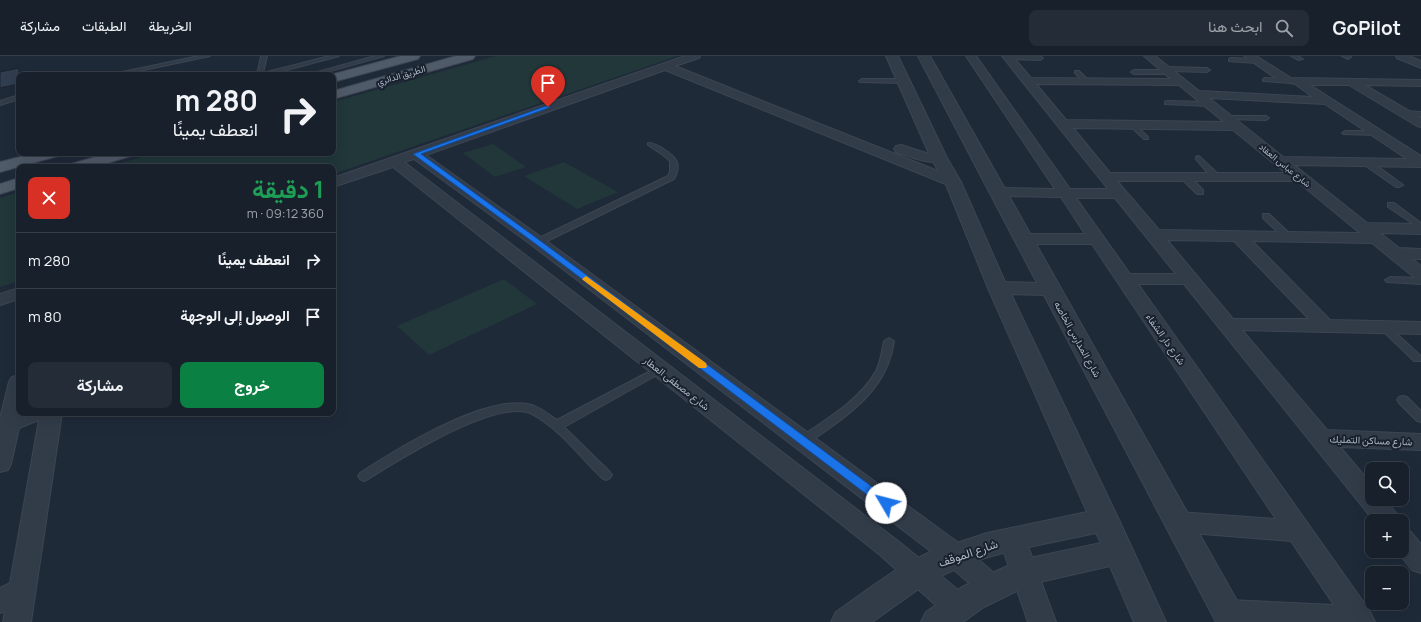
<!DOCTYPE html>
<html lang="ar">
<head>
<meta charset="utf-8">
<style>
	body { margin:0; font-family:Manrope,Vazirmatn,sans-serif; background:#242d37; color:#f1f3f6; direction:rtl; height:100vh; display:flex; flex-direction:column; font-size:15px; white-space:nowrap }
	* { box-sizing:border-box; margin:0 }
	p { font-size:13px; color:#9ea3a9 }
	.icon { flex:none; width:22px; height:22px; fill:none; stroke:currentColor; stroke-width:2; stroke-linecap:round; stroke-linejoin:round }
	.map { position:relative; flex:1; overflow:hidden; direction:ltr }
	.panel { position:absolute; left:16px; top:108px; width:320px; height:252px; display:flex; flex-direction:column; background:#17202b; border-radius:8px; box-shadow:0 4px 16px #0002,0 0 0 1px #363e47; direction:rtl }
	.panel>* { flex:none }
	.top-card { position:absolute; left:16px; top:16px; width:320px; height:84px; border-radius:8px; box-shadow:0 4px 16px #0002,0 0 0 1px #363e47; direction:rtl; background:#17202b; color:#f1f3f6; overflow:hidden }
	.controls { position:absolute; left:1365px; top:406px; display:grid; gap:8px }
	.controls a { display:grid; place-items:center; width:44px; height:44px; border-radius:8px; background:#17202b; box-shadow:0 4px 16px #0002,0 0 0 1px #363e47; font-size:20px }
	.pin { position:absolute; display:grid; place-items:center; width:34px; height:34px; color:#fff; margin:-41px -17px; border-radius:50% 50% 50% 0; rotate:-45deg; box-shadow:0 0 4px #0007 }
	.pin .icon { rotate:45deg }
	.me { position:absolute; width:44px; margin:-22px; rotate:307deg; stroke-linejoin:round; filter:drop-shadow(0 0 3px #0008) }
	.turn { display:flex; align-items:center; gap:14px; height:84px; padding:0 12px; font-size:18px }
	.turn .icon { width:52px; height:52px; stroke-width:2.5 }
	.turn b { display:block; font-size:28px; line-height:34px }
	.round { display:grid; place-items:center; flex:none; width:42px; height:42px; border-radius:8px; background:#242d37 }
	.summary { display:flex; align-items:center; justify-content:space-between; height:68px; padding:0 12px }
	h1 { font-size:24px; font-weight:700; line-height:30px; color:#1e9e55 }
	.primary-button { display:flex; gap:8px; margin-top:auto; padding:8px 12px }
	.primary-button a { flex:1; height:46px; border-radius:8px; background:#0b8043; color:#fff; font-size:16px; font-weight:700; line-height:46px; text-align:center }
	.primary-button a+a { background:#242d37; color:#f1f3f6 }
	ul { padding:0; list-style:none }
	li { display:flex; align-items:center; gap:12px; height:56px; padding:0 12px; border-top:1px solid #363e47 }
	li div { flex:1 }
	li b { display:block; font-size:15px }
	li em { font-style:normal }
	header { display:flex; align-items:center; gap:24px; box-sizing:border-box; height:56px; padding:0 20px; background:#17202b; border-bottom:1px solid #363e47 }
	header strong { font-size:19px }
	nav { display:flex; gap:22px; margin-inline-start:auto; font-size:14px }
	.search { width:280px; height:36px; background:#242d37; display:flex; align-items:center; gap:10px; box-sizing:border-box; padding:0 14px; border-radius:8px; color:#9ea3a9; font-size:15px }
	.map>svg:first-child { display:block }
</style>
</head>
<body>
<header>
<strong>GoPilot</strong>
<div class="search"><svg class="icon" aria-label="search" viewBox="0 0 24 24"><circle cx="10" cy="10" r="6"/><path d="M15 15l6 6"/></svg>ابحث هنا</div>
<nav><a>الخريطة</a><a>الطبقات</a><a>مشاركة</a></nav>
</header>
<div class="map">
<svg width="1421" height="566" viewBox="0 0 1421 566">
	<rect width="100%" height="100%" fill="#1f2a39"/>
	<!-- green -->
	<path fill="#21373a" d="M 496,0 L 678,0 L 333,118 L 333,111 L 107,111 L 156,97 L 333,97 L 333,46 Z
		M 493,88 L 526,111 L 495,121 L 463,97 Z
		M 564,106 L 618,136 L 577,153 L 524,120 Z
		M 19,136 L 19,225 L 0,231 L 0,142 Z
		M 504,223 L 537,248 L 429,299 L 397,270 Z"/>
	<!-- building -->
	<path fill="#303e50" stroke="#1a2330" d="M 19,12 L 19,28 L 0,32 L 0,16 Z"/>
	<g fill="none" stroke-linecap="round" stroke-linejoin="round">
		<!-- service casing -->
		<g stroke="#3c4553" stroke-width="2">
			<path id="service" d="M 199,0 L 210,0 L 120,19 L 108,19 Z
				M 261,0 L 267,0 L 263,17 L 330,0 L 339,0 L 268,19 L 257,19 Z
				M 375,0 L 384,0 L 316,19 L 307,19 Z
				M 1006,0 L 1040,0 L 1043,2 L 1040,4 L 1008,3 L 1006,2 Z
				M 1291,0 L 1298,0 L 1303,3 L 1298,4 Z
				M 1342,0 L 1350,0 L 1351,1 L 1348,3 Z
				M 1231,2 L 1256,3 L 1259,5 L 1256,7 L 1229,5 L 1229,3 Z
				M 1165,11 L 1207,12 L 1210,14 L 1207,16 L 1171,15 L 1171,17 L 1169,18 L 1134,18 L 1131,16 L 1134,14 L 1164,14 L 1162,13 Z
				M 1075,15 L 1079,15 L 1088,24 L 1088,26 L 1084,26 L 1075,17 Z
				M 1265,22 L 1292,23 L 1295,25 L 1292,27 L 1263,25 L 1263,23 Z
				M 862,23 L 903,23 L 906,25 L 903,27 L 860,26 L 859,25 Z
				M 19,39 L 19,43 L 0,49 L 0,45 Z
				M 1167,45 L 1208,46 L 1211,48 L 1208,50 L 1165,48 L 1165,46 Z
				M 1405,55 L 1421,56 L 1421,60 L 1403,58 L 1402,57 Z
				M 1226,60 L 1266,60 L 1269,62 L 1266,64 L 1224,63 L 1223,62 Z
				M 1130,68 L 1134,68 L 1148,81 L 1148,83 L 1144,83 L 1130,70 Z
				M 1345,75 L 1377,75 L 1380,77 L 1377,79 L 1343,78 L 1342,77 Z
				M 648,87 C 653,86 657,90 662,92 C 675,100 683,107 674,123 L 541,188 L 535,188 L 534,186 L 535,184 L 668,120 L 670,115 L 670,105 L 663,99 L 648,89 Z
				M 1198,100 L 1200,101 L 1219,119 L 1219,123 L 1213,123 L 1196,103 L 1196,101 Z
				M 1363,104 L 1369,104 L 1403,129 L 1399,131 L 1396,131 L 1363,108 Z
				M 1182,119 L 1188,119 L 1203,134 L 1203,138 L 1197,138 L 1182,123 Z
				M 1388,147 L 1394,147 L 1421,167 L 1421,173 L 1388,151 Z
				M 1263,158 L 1269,158 L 1291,179 L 1292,181 L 1291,183 L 1285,183 L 1263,162 Z
				M 1390,221 L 1421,222 L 1421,228 L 1387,226 L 1385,224 Z
				M 1384,268 L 1387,269 L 1421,300 L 1421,305 L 1414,305 L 1381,273 L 1379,271 Z
				M 889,282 L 894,285 C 887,336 846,360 807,388 L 803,389 L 799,388 L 797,385 L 799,382 C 825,364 860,344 876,315 C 881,305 882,295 884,285 Z
				M 660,310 L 664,311 L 665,313 L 664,315 L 564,371 L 610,416 L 612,419 L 610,422 L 606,424 L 602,422 C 580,401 559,372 532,358 C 497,341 399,404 368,423 L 364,425 L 360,423 L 358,420 L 360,417 C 397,393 483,340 528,348 C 539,350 548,358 557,364 Z
				M 1403,340 L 1407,341 L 1421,355 L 1421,366 L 1417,365 L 1399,347 L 1397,344 L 1399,341 Z"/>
		</g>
		<!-- minor casing -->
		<g stroke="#3c4553" stroke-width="2">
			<path id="minor" d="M 685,0 L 700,0 L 699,2 L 675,10 L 958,123 L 960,126 L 958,129 L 953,130 L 948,129 L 665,14 L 426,99 L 541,181 L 964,491 L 1001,523 L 1005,531 L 1001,539 L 992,543 L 983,539 L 946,507 L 529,187 L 414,103 L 404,106 L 898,485 L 968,542 L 972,551 L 968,560 L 958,563 L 948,560 L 880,499 L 393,111 L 333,131 L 333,122 Z
				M 966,0 L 976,0 L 1070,133 L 1108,133 L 1002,0 L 1012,0 L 1031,22 L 1171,23 L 1144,0 L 1155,0 L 1199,35 L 1313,41 L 1295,28 L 1280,25 L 1244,0 L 1256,0 L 1291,22 L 1421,24 L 1421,30 L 1365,29 L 1421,62 L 1421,71 L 1417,70 L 1349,29 L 1310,29 L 1421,100 L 1421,111 L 1294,109 L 1367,167 L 1421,168 L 1421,178 L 1380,177 L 1399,192 L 1421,193 L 1421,203 L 1412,203 L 1421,210 L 1421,223 L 1415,222 L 1372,187 L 1252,185 L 1330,264 L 1421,266 L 1421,278 L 1242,274 L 1327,374 L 1421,378 L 1421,394 L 1340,391 L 1372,429 L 1372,443 L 1384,443 L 1397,458 L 1400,465 L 1374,465 L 1184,228 L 1138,228 L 1369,554 L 1375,566 L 1222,566 L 1218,565 L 1214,556 L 1218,547 L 1228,544 L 1334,549 L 1291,485 L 1178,476 L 1169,473 L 1166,466 L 1169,459 L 1178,456 L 1276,463 L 1092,188 L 1024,188 L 1018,186 L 1016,183 L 1018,180 L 1024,178 L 1085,178 L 1061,141 L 998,140 L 993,139 L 991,136 L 993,133 L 998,132 L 1055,133 ZM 1036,28 L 1179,29 L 1224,66 L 1066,64 ZM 1209,42 L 1325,48 L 1407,103 L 1283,101 ZM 1073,72 L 1233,74 L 1286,117 L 1110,117 ZM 1117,125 L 1297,125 L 1360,177 L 1159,174 ZM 1076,142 L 1115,142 L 1176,218 L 1130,218 ZM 1167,184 L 1234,185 L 1309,263 L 1233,263 Z
				M 1396,0 L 1409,0 L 1421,5 L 1421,12 L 1397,2 Z
				M 901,89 L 926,97 L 944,99 L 946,102 L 944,105 C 928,109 911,101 896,96 L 894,93 L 896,90 Z
				M 19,232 L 19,243 L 0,249 L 0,238 Z
				M 19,319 L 19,357 L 62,357 L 31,566 L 3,566 L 5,555 L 0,557 L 0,532 L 10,527 L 39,364 L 19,372 L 11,408 L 8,414 L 0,416 L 0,362 L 9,326 L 12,321 Z
				M 1012,472 L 1021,475 L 1025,482 L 1056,566 L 1028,566 L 999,482 L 1003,475 Z
				M 1402,473 L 1411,476 L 1421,488 L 1421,517 L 1412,514 L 1397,495 L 1402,495 Z"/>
		</g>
		<!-- tertiary casing -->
		<g stroke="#3c4553" stroke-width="2">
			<path id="tertiary" d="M 886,0 L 898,0 L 947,102 L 961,126 L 1005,226 L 1037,227 L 918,0 L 930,0 L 1249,566 L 1216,566 L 1044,239 L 1011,238 L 1119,464 L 1166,566 L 1134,566 L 1110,510 L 1031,528 L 984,551 L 963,566 L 921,566 L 926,556 L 962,531 L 1014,507 L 1025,503 L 1101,487 L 1096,477 L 1010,495 L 971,506 L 930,525 L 872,566 L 831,566 L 836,556 L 871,531 L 899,512 L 930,496 L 987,477 L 1087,456 L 988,232 L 945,126 L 931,102 Z"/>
		</g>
		<!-- primary casing -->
		<g stroke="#3c4553" stroke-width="2">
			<path id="primary" d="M 401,0 L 420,0 L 418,3 L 333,26 L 333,19 L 330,19 Z
				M 456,0 L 475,0 L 473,3 L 333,43 L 333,35 Z
				M 35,97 L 61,97 L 58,100 L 0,116 L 0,106 Z
				M 109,97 L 134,97 L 131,100 L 94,111 L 69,111 L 71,108 Z
				M 19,122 L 19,132 L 0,138 L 0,128 Z"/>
		</g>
		<!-- service -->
		<use href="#service" fill="#323c49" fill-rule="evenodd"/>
		<!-- minor -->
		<use href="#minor" fill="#323c49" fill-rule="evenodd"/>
		<!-- tertiary -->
		<use href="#tertiary" fill="#323c49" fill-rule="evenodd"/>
		<!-- primary -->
		<use href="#primary" fill="#505b69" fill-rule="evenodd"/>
	</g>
	<!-- route -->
	<path fill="#1a73e8" stroke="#114b97" d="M 546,50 L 551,51 L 421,98 L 538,183 L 890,444 L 892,447 L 890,450 L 886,451 L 882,450 L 533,186 L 413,98 Z"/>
	<!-- slow -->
	<path fill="#f59e0b" d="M 586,220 L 706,307 L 707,310 L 706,312 L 699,312 L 583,224 L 582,223 Z"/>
	<g text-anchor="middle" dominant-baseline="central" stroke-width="4" stroke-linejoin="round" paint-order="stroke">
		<!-- far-street labels -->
		<g font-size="9" fill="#adb6c6" stroke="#18212d">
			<text transform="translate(401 19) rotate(-16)">الطريق الدائري</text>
			<text transform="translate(1285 109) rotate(39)">شارع عباس العقاد</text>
		</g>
		<!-- street labels -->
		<g font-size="10" fill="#adb6c6" stroke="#18212d">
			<text transform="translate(1078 283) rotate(61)">شارع المدارس الخاصه</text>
			<text transform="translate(1166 283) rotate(55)">شارع دار الشفاء</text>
			<text transform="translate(677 327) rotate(38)">شارع مصطفى العطار</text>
			<text transform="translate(1371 384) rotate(2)">شارع مساكن التمليك</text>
		</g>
		<!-- near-street labels -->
		<g font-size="12" fill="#adb6c6" stroke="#18212d">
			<text transform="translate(968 497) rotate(-19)">شارع الموقف</text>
		</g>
	</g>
</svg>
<div class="controls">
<a><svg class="icon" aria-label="search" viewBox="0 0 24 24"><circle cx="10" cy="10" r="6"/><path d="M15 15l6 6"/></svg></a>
<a>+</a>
<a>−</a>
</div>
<div class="pin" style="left:548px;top:51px;background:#d93025"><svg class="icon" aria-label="arrive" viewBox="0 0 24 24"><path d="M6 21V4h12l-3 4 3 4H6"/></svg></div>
<svg class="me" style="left:886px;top:447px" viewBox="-20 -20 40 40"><circle r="19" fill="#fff"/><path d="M0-13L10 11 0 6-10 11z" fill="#1a73e8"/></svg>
<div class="top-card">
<div class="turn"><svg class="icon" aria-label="right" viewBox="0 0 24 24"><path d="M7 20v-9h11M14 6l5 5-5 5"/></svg><div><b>280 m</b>انعطف يمينًا</div></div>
</div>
<section class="panel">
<div class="summary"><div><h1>1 دقيقة</h1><p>360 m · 09:12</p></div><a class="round" style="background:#d93025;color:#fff"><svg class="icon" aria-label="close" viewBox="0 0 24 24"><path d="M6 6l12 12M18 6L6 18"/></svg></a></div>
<ul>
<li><svg class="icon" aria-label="right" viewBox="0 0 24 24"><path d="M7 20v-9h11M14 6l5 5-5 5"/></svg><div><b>انعطف يمينًا</b></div><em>280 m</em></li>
<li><svg class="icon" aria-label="arrive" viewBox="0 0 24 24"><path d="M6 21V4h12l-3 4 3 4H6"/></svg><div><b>الوصول إلى الوجهة</b></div><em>80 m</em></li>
</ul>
<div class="primary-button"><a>خروج</a><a>مشاركة</a></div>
</section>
</div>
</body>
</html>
